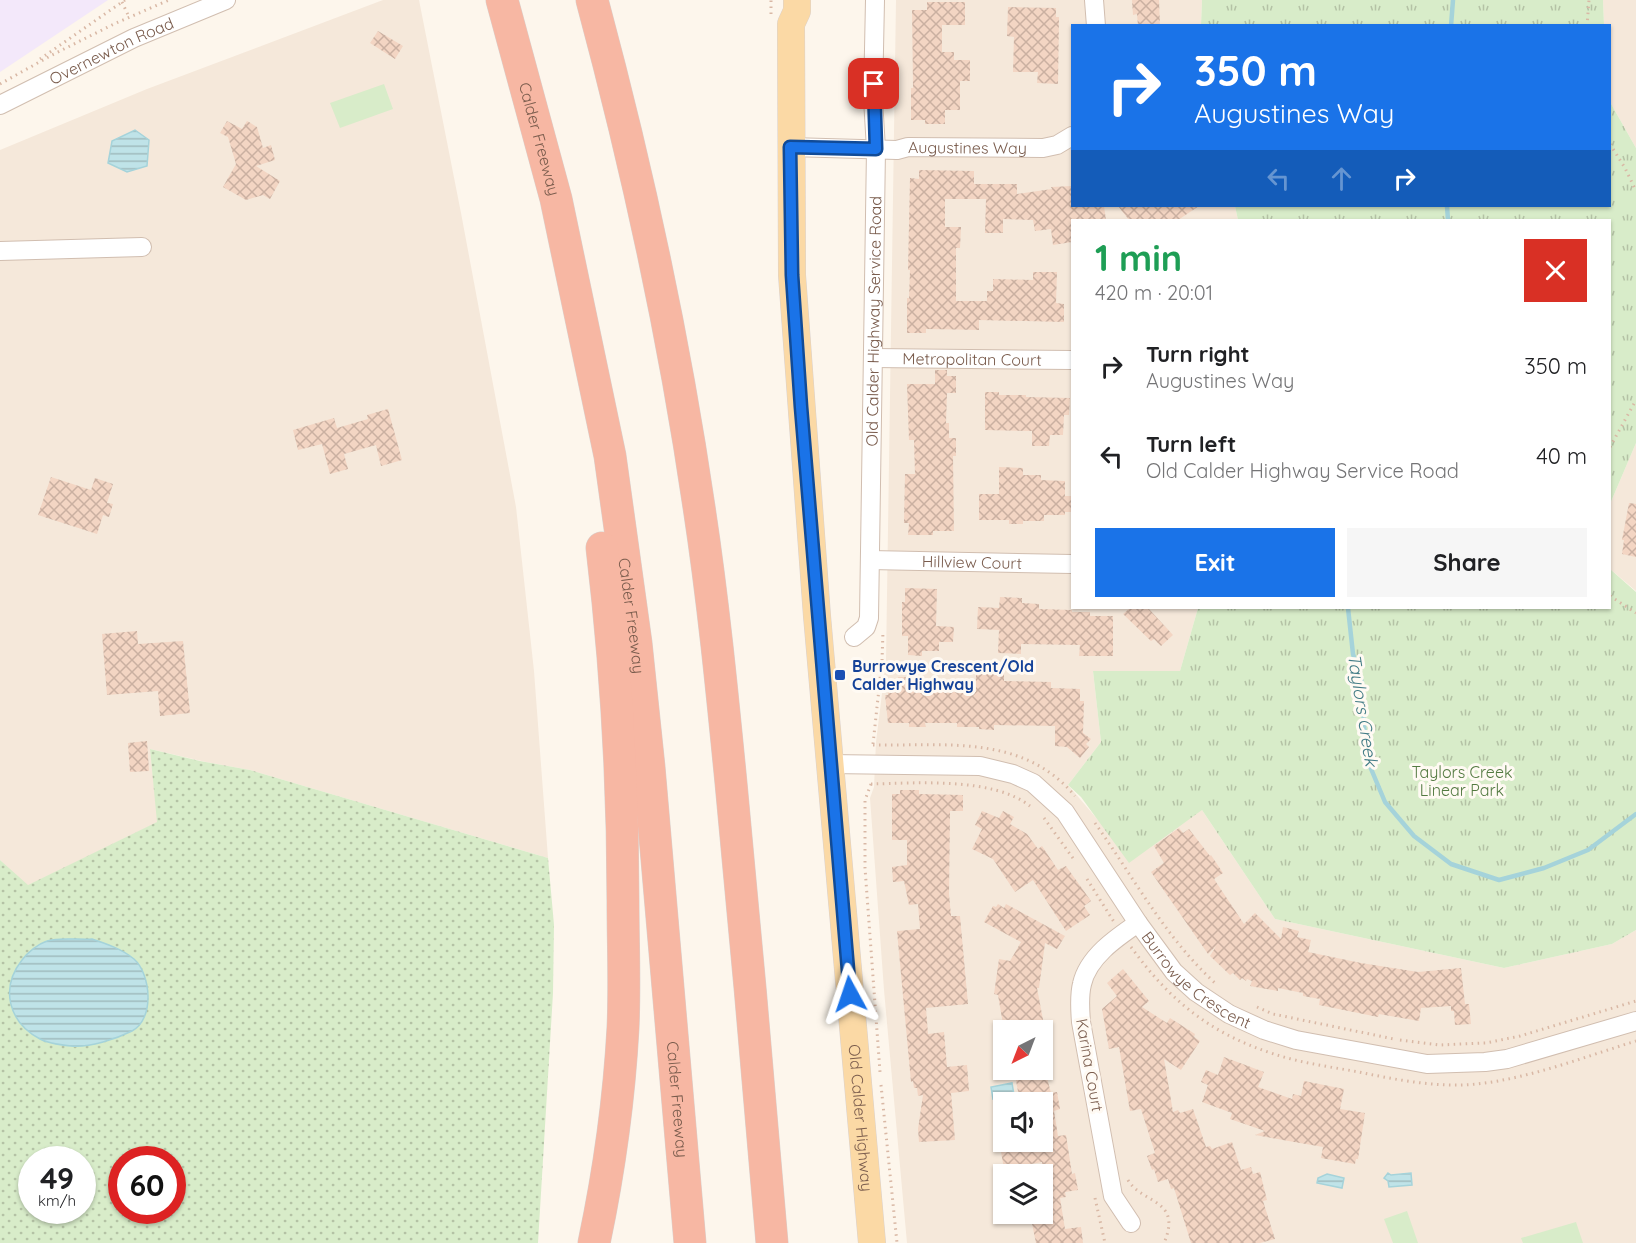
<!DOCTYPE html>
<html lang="en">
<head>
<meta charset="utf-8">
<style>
	body { margin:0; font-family:Quicksand,sans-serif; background:#f6f6f6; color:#202124; height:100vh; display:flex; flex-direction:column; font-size:22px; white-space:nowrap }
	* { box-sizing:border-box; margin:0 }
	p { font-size:20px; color:#757577 }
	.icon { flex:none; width:33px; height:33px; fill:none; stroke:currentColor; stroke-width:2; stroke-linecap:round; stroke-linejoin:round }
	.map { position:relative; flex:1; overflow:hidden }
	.panel { position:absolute; left:1071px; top:219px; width:540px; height:390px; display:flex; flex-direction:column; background:#fff; border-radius:0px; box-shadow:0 2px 4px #0004 }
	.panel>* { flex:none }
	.hud { position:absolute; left:1071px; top:24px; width:540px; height:183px; border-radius:0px; box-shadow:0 2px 4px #0004; background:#1a73e8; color:#fff; overflow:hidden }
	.needle { width:39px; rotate:222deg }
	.tools { position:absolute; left:993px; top:1020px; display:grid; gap:12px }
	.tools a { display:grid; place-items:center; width:60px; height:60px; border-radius:0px; background:#fff; box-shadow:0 2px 4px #0004; font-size:30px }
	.speed { position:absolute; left:18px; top:1146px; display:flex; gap:12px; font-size:30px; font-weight:700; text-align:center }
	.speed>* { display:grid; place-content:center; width:78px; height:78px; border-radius:50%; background:#fff; box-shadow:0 2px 4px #0004; line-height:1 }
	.speed small { font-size:15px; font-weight:400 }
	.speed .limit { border:9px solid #d22; background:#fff; color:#111 }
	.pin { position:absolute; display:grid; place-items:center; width:51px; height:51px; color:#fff; margin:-26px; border-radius:12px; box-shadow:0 3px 9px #0006 }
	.me { position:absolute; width:66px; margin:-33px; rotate:355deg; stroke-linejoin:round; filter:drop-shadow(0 0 4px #0008) }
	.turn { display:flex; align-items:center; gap:21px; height:126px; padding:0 24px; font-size:27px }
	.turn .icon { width:78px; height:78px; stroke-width:2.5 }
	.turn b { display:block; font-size:42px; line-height:51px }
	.lanes { display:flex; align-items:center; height:57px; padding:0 24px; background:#0003; justify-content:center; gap:30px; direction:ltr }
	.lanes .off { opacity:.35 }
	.round { display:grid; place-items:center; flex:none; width:63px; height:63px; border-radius:0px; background:#f6f6f6 }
	.summary { display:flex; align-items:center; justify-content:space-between; height:102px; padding:0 24px }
	h1 { font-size:36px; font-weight:700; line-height:45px; color:#1e9e55 }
	.button { display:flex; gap:12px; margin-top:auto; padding:12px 24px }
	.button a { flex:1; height:69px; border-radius:0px; background:#1a73e8; color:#fff; font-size:24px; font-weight:700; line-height:69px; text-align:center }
	.button a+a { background:#f6f6f6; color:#202124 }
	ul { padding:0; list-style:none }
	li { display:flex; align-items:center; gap:18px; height:90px; padding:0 24px }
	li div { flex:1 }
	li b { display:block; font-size:22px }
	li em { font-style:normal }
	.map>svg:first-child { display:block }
</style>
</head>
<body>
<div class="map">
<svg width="1636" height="1243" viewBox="0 0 1636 1243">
	<defs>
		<pattern id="grass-dots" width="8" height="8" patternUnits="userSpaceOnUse" patternTransform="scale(1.5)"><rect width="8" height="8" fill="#d8ecc9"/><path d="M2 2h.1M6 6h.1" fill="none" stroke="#b4c2a5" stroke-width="1.8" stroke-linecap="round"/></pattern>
		<pattern id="park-tufts" width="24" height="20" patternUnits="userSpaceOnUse" patternTransform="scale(1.5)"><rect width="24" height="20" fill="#d8ecc9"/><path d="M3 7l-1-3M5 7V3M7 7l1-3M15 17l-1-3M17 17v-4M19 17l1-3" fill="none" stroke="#b4c2a5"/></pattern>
		<pattern id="water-rules" width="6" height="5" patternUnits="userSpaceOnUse" patternTransform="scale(1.5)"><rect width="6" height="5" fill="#bfe3e8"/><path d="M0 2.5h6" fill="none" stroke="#a0bbbe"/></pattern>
		<pattern id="building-cross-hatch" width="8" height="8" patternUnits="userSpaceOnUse" patternTransform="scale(1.5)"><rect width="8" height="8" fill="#f3d5c3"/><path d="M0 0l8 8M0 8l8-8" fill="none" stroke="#cab0a1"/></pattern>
	</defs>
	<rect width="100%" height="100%" fill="#fdf6ec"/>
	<!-- residential -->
	<path fill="#f5e8da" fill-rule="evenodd" d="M 383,0 L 419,0 L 461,213 L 516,507 L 534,671 L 548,858 L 250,770 L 206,762 L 150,749 L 158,822 L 27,886 L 0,860 L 0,150 L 147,89 Z
		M 896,0 L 1202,0 L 1201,25 L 1072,26 L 1072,206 L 1235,206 L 1238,220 L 1072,220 L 1072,608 L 1198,608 L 1180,671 L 1093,671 L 1101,742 L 1068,785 L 1098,820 L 1202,810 L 1275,919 L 1504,968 L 1612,944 L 1636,930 L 1636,1243 L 907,1243 L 884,990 L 870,798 L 874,787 L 876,742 L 886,661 ZM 1004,1030 L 1042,1030 L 1042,1070 L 1004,1070 ZM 1004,1102 L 1042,1102 L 1042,1142 L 1004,1142 ZM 1004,1174 L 1042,1174 L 1042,1214 L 1004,1214 Z
		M 1603,0 L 1636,0 L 1636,148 L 1610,102 L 1610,26 L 1604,25 Z
		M 1636,443 L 1636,591 L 1610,569 L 1610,504 Z"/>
	<!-- education -->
	<path fill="#f3e8fa" d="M 0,0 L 108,0 L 0,72 Z"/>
	<!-- grass -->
	<path fill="url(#grass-dots)" fill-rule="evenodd" d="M 150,749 L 200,761 L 250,770 L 548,858 L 554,925 L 553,993 L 538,1243 L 0,1243 L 0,860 L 28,885 L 157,822 ZM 32,1160 L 82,1160 L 82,1210 L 32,1210 ZM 122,1160 L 172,1160 L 172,1210 L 122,1210 Z"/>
	<!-- park -->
	<path fill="url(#park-tufts)" d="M 1202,0 L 1603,0 L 1604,25 L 1201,25 Z
		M 1610,102 L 1636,148 L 1636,443 L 1610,504 L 1610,220 L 1238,220 L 1235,206 L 1610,206 Z
		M 1610,569 L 1636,592 L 1636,930 L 1612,944 L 1504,968 L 1275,919 L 1202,810 L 1129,863 L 1081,797 L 1068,785 L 1101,742 L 1093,671 L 1180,671 L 1198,608 L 1610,608 Z"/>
	<!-- pitch -->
	<path fill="#d8ecc9" d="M 384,84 L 393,109 L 340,128 L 330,103 Z
		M 1407,1211 L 1418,1243 L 1393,1243 L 1384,1219 Z
		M 1576,1222 L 1583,1243 L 1523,1243 L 1521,1238 Z"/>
	<!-- water -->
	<path fill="url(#water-rules)" stroke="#a5d3da" stroke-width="1.5" d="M 135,130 L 149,140 L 147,166 L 127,172 L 108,163 L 112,141 Z
		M 92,939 C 107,944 122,949 134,959 C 151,974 155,1019 132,1031 C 116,1039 89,1048 71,1046 C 62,1045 47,1043 40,1039 C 8,1022 0,988 22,960 C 28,952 38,944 47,941 C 58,937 80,940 92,939 Z
		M 1012,1083 L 1014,1095 L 993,1099 L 991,1087 Z
		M 1388,1173 L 1391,1175 L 1411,1173 L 1412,1185 L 1389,1187 L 1388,1181 L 1384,1178 Z
		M 1327,1174 L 1344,1178 L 1342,1188 L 1317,1183 L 1318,1178 Z"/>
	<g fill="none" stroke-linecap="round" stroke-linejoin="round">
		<!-- stream -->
		<path stroke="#a5d3da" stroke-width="4.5" d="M 1451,26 L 1453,0
			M 1447,206 L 1448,220
			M 1348,608 L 1353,654 L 1362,683 L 1364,726 L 1369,764 L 1385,802 L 1414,836 L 1451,864 L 1499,880 L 1544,868 L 1588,850 L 1636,814"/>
	</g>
	<!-- building -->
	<path fill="url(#building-cross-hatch)" d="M 1132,0 L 1159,0 L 1160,26 L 1138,26 L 1137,14 L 1133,15 Z
		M 927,2 L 965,2 L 965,25 L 942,25 L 942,52 L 954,52 L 954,60 L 970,60 L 970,81 L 960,81 L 960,110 L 945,110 L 945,124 L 925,124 L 925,120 L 911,120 L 911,88 L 913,88 L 912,10 L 927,10 Z
		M 1008,7 L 1056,8 L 1056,17 L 1059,17 L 1058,84 L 1037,83 L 1038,72 L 1013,72 L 1014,37 L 1007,36 Z
		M 378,31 L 403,46 L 395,59 L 370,43 Z
		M 227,121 L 242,129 L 247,121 L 249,122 L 257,127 L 263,148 L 271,145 L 275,160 L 256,166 L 280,181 L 270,199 L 263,195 L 246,200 L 223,187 L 236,164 L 228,137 L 220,133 Z
		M 919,170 L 974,171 L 974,184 L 1017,184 L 1017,194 L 1052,189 L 1051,187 L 1072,186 L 1072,206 L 1104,206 L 1106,220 L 1072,220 L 1072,242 L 1053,245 L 1051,229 L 1035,231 L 1033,220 L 1003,219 L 1003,233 L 985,233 L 986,199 L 945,199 L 945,227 L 961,227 L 960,248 L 956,248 L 956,301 L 987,301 L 987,291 L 993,291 L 993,279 L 1033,280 L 1033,272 L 1057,272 L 1056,303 L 1064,304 L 1064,322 L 979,320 L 979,330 L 926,329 L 926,333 L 907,333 L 907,298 L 909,298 L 910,270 L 908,270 L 910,178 L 919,179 Z
		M 1118,206 L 1199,206 L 1178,220 L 1129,220 Z
		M 935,370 L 947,370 L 947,376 L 956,376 L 956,393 L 947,393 L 946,423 L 949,423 L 949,438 L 956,438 L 956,456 L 953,456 L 954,531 L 933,531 L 933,535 L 908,535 L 909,523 L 904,523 L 905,474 L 915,474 L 914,440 L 909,440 L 907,384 L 935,384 Z
		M 985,392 L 999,392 L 999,395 L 1026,395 L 1026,397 L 1070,398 L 1069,415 L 1064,415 L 1063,435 L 1050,435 L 1049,446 L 1032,446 L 1032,431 L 985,430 Z
		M 388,409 L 402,460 L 381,466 L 376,445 L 344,454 L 348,469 L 330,474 L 322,444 L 298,450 L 293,430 L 334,418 L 337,428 L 368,419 L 367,415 Z
		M 999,467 L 1023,468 L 1023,475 L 1041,475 L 1041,480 L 1065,481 L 1065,496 L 1072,496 L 1072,512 L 1065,512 L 1065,515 L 1044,515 L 1044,521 L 1023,521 L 1023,524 L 1009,524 L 1009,520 L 979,520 L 979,494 L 999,494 Z
		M 51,477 L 91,490 L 95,478 L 113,484 L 107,503 L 113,504 L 109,517 L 103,515 L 97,534 L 38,515 Z
		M 1629,503 L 1636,504 L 1636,557 L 1622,554 L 1624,540 L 1622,540 Z
		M 905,588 L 937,589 L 936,626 L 954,627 L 953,642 L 939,642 L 939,651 L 922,651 L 922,656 L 908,655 L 908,636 L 902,636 L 902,602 L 905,602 Z
		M 1000,597 L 1022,598 L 1022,603 L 1039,604 L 1039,609 L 1072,610 L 1072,612 L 1090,612 L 1090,616 L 1113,616 L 1113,656 L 1079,656 L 1080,645 L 1021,644 L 1021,654 L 998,653 L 999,630 L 977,629 L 978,607 L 999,608 Z
		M 1130,608 L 1148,608 L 1173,635 L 1161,646 L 1154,639 L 1151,641 L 1123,614 Z
		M 137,631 L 138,644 L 183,641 L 190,713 L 160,716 L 158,691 L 107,695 L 102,634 Z
		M 976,672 L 1004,673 L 1004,681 L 1051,682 L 1051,688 L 1080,689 L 1080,701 L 1084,701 L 1083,733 L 1091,739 L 1086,744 L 1089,747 L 1080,758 L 1067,747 L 1055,746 L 1055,726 L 994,725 L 994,730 L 979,729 L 979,727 L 957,727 L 957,723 L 925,723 L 926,727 L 909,727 L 909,723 L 888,723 L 885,695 L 888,695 L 888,685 L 899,685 L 898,677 L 914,677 L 914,689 L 922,689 L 922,692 L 976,692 Z
		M 147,741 L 149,771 L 130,772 L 128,743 Z
		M 900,790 L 919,790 L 919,794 L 963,795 L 963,811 L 950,811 L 949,894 L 951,916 L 960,916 L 968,1004 L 926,1008 L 928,1034 L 944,1032 L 947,1067 L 967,1065 L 969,1091 L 951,1093 L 955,1140 L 919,1142 L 918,1129 L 923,1095 L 918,1096 L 917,1088 L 914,1088 L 913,1081 L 911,1082 L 897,931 L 920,929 L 918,904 L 909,905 L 904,881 L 893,882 L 892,867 L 907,865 L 907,840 L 892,840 L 892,794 L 900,794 Z
		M 982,811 L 999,818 L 1003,811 L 1014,817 L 1010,824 L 1027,834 L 1038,849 L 1042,846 L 1058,870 L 1066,866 L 1091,901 L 1084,906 L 1090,915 L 1066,931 L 1033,880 L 1015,892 L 993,859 L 972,849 L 982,829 L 975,825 Z
		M 1179,828 L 1183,833 L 1189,829 L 1210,856 L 1211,855 L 1223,873 L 1214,879 L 1244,924 L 1255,913 L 1281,939 L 1283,927 L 1299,931 L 1297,937 L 1311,940 L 1308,952 L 1361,963 L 1418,972 L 1461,968 L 1465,1004 L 1469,1004 L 1471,1024 L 1455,1025 L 1454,1011 L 1451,1011 L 1451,1006 L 1421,1008 L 1419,1021 L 1379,1014 L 1378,1017 L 1319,1005 L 1320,999 L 1303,996 L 1303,993 L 1278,988 L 1278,991 L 1250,986 L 1252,981 L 1247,979 L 1246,981 L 1242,978 L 1240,980 L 1233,973 L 1230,975 L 1210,956 L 1216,946 L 1208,954 L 1151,872 L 1164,863 L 1154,846 Z
		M 998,904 L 1004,908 L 1006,904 L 1065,936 L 1057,949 L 1045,943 L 1039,988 L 1037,988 L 1045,1030 L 1004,1030 L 998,995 L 994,994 L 999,959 L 1010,961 L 1021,942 L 984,922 L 993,906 L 996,907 Z
		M 1123,969 L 1149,1001 L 1142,1007 L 1167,1023 L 1170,1018 L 1195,1034 L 1194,1037 L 1200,1041 L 1181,1070 L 1164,1059 L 1173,1112 L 1178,1110 L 1180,1113 L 1193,1109 L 1206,1147 L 1210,1146 L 1212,1149 L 1232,1142 L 1241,1170 L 1251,1167 L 1253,1174 L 1260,1172 L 1267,1200 L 1263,1201 L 1275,1239 L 1260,1243 L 1191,1243 L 1174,1188 L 1171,1189 L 1168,1179 L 1158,1182 L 1154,1169 L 1152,1170 L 1147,1156 L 1155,1153 L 1141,1109 L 1130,1111 L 1119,1047 L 1109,1049 L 1102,1009 L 1117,996 L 1107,983 Z
		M 1224,1057 L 1264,1072 L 1258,1087 L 1292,1099 L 1293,1094 L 1301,1096 L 1304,1081 L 1344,1089 L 1340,1109 L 1365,1113 L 1358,1159 L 1356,1159 L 1355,1164 L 1321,1158 L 1323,1147 L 1255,1135 L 1265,1131 L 1230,1119 L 1232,1113 L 1202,1102 L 1208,1085 L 1201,1082 L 1206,1070 L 1218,1075 Z
		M 1014,1070 L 1045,1070 L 1051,1093 L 1057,1092 L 1060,1109 L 1054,1111 L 1058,1136 L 1066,1135 L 1072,1174 L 1075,1173 L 1078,1190 L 1065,1192 L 1066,1197 L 1060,1198 L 1065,1229 L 1081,1227 L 1083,1243 L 1036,1243 L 1030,1214 L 1042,1214 L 1042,1162 L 1004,1169 L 1000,1146 L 1024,1142 L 1042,1142 L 1042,1102 L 1020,1102 Z"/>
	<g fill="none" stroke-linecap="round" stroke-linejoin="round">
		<!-- street casing -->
		<g stroke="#d1beb0" stroke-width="20">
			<g id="street">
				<path d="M 1094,0 L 1096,26"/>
				<path id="s1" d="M 0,105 L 134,38 L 226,0"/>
				<path id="s2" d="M 790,147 L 897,150 L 908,147 L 1043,148 L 1057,145 L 1072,136"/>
				<path d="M 0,251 L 142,247"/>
				<path id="s3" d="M 873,358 L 1072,360"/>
				<path id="s4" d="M 870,560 L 1072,564"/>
				<path id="s5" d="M 854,637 L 866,627 L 869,618 L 876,149 L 873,99 L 875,0"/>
				<path id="s6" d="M 829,764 L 980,766 L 1013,774 L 1033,783 L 1065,812 L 1138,923 L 1174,972 L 1196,992 L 1229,1014 L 1264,1030 L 1296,1040 L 1427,1064 L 1485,1062 L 1507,1059 L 1636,1021"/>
				<path d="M 1131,1223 L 1113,1196 L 1081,1022 C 1080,1010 1079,996 1082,984 C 1088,957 1116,938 1138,923"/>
			</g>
		</g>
		<!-- primary casing -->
		<g stroke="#dad1cd" stroke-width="28">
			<g id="primary">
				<path id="s7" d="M 797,0 L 797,11 L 791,24 L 792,275 L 817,616 L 872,1243"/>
			</g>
		</g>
		<!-- highway casing -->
		<g stroke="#dad1cd" stroke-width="33">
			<g id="highway">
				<path id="s8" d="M 502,0 L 556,199 L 610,456 L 636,643 L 649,767 L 690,1243"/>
				<path d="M 592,0 C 637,167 674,336 699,507 C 713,599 722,691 731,783 C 746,936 759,1090 772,1243"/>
				<path d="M 594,1243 C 609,1172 619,1101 623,1028 C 625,985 623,943 623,901 C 623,783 616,665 602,548"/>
			</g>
		</g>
		<!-- path -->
		<path stroke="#d9b8a5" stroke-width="3" stroke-dasharray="1.5 4.5" stroke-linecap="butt" d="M 122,2 L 129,17
			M 771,14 L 771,0
			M 1587,26 L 1589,0
			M 40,59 L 125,0
			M 0,84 L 52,55 L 114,24 L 169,0
			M 1610,144 L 1625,168 L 1636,191
			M 1610,447 L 1636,400
			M 1610,596 L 1636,613
			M 873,744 L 882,661 L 883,631
			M 873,745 C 946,746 1023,734 1075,796
			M 871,784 C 917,783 993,777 1030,806
			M 871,784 L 865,800 L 865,868 L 880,1072
			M 1044,818 L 1075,861
			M 1095,823 C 1134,878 1165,937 1215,983
			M 1087,879 L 1114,922
			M 1131,947 C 1170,1001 1211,1034 1274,1054 C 1301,1063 1331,1067 1359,1072 C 1397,1080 1438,1088 1477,1084 C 1531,1078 1584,1057 1636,1041
			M 1257,1007 L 1273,1014 L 1394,1039
			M 1400,1040 L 1439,1045 L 1486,1043 L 1520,1036 L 1636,1001
			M 881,1085 L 897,1243
			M 1128,1180 C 1142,1204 1183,1199 1164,1243
			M 1095,1198 L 1105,1243"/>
		<!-- street -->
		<use href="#street" stroke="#fff" stroke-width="18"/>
		<!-- primary -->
		<use href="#primary" stroke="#fbd9a5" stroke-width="27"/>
		<!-- highway -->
		<use href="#highway" stroke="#f7b7a3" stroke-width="32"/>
	</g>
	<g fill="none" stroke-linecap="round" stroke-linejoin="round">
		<!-- route casing -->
		<g stroke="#114b97" stroke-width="15">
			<path id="route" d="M 850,994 L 801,407 L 792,275 L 790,147 L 876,149 L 874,84"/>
		</g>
		<!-- route -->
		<use href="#route" stroke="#1a73e8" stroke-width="10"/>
	</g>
	<!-- markers -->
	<rect fill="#1a4fb4" stroke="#fffaf3" stroke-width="2" x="834" y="669" width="12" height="12" rx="3"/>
	<g text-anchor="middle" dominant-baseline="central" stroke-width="6" stroke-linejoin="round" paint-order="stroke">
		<!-- street labels -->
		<g font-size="16" fill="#7a5c4d" stroke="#fffaf3">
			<text stroke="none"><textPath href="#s1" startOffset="124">Overnewton Road</textPath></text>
			<text stroke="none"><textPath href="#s8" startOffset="144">Calder Freeway</textPath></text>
			<text stroke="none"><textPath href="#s2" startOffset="178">Augustines Way</textPath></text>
			<text stroke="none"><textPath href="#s5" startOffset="322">Old Calder Highway Service Road</textPath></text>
			<text stroke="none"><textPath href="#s3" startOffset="99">Metropolitan Court</textPath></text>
			<text stroke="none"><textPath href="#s4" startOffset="102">Hillview Court</textPath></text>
			<text stroke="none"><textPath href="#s8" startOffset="630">Calder Freeway</textPath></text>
			<text stroke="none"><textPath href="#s6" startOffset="466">Burrowye Crescent</textPath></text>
			<text transform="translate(1090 1065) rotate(80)">Karina Court</text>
			<text stroke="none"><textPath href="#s8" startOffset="1116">Calder Freeway</textPath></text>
			<text stroke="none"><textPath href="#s7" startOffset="1122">Old Calder Highway</textPath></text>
		</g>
		<!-- transit labels -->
		<g font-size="16" font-weight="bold" fill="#164399" stroke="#fffaf3" text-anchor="start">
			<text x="852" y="666">Burrowye Crescent/Old<tspan x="852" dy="18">Calder Highway</tspan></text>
		</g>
		<!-- park labels -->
		<g font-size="16" fill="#537a41" stroke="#fffaf3">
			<text x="1462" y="772">Taylors Creek<tspan x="1462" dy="18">Linear Park</tspan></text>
		</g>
		<!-- water labels -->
		<g font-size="18" font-style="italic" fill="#437c86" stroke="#fffaf3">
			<text transform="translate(1363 710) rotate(81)">Taylors Creek</text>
		</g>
	</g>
</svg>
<div class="tools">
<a><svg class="needle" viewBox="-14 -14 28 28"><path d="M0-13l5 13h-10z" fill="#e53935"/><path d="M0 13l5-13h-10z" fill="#757577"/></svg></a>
<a><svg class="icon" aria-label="sound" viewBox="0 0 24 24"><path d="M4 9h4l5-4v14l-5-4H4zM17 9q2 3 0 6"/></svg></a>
<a><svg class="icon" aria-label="layers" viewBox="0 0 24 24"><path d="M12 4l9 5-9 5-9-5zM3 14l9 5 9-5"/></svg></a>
</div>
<div class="speed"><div>49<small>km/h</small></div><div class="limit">60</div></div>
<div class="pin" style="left:874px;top:84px;background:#d93025"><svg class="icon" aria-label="arrive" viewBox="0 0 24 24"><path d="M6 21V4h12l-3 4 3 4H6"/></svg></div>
<svg class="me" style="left:850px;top:994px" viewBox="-20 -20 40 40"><path d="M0-17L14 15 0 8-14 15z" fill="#1a73e8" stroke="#fff" stroke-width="4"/></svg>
<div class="hud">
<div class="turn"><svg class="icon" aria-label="right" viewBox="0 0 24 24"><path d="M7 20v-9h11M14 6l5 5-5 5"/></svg><div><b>350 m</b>Augustines Way</div></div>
<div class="lanes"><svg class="icon off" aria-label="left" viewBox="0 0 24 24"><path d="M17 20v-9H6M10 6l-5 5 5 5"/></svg><svg class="icon off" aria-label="ahead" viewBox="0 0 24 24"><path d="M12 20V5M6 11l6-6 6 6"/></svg><svg class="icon" aria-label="right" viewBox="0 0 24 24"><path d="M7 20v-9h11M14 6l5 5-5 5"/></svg></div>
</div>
<section class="panel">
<div class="summary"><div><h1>1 min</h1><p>420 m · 20:01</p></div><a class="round" style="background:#d93025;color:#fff"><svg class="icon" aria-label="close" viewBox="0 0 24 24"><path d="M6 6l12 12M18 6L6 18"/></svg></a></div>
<ul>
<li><svg class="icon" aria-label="right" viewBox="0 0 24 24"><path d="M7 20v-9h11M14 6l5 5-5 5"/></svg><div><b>Turn right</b><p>Augustines Way</p></div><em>350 m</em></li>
<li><svg class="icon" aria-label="left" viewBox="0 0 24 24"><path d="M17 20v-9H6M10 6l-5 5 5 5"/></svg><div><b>Turn left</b><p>Old Calder Highway Service Road</p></div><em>40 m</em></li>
</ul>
<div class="button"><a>Exit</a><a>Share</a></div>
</section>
</div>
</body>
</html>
